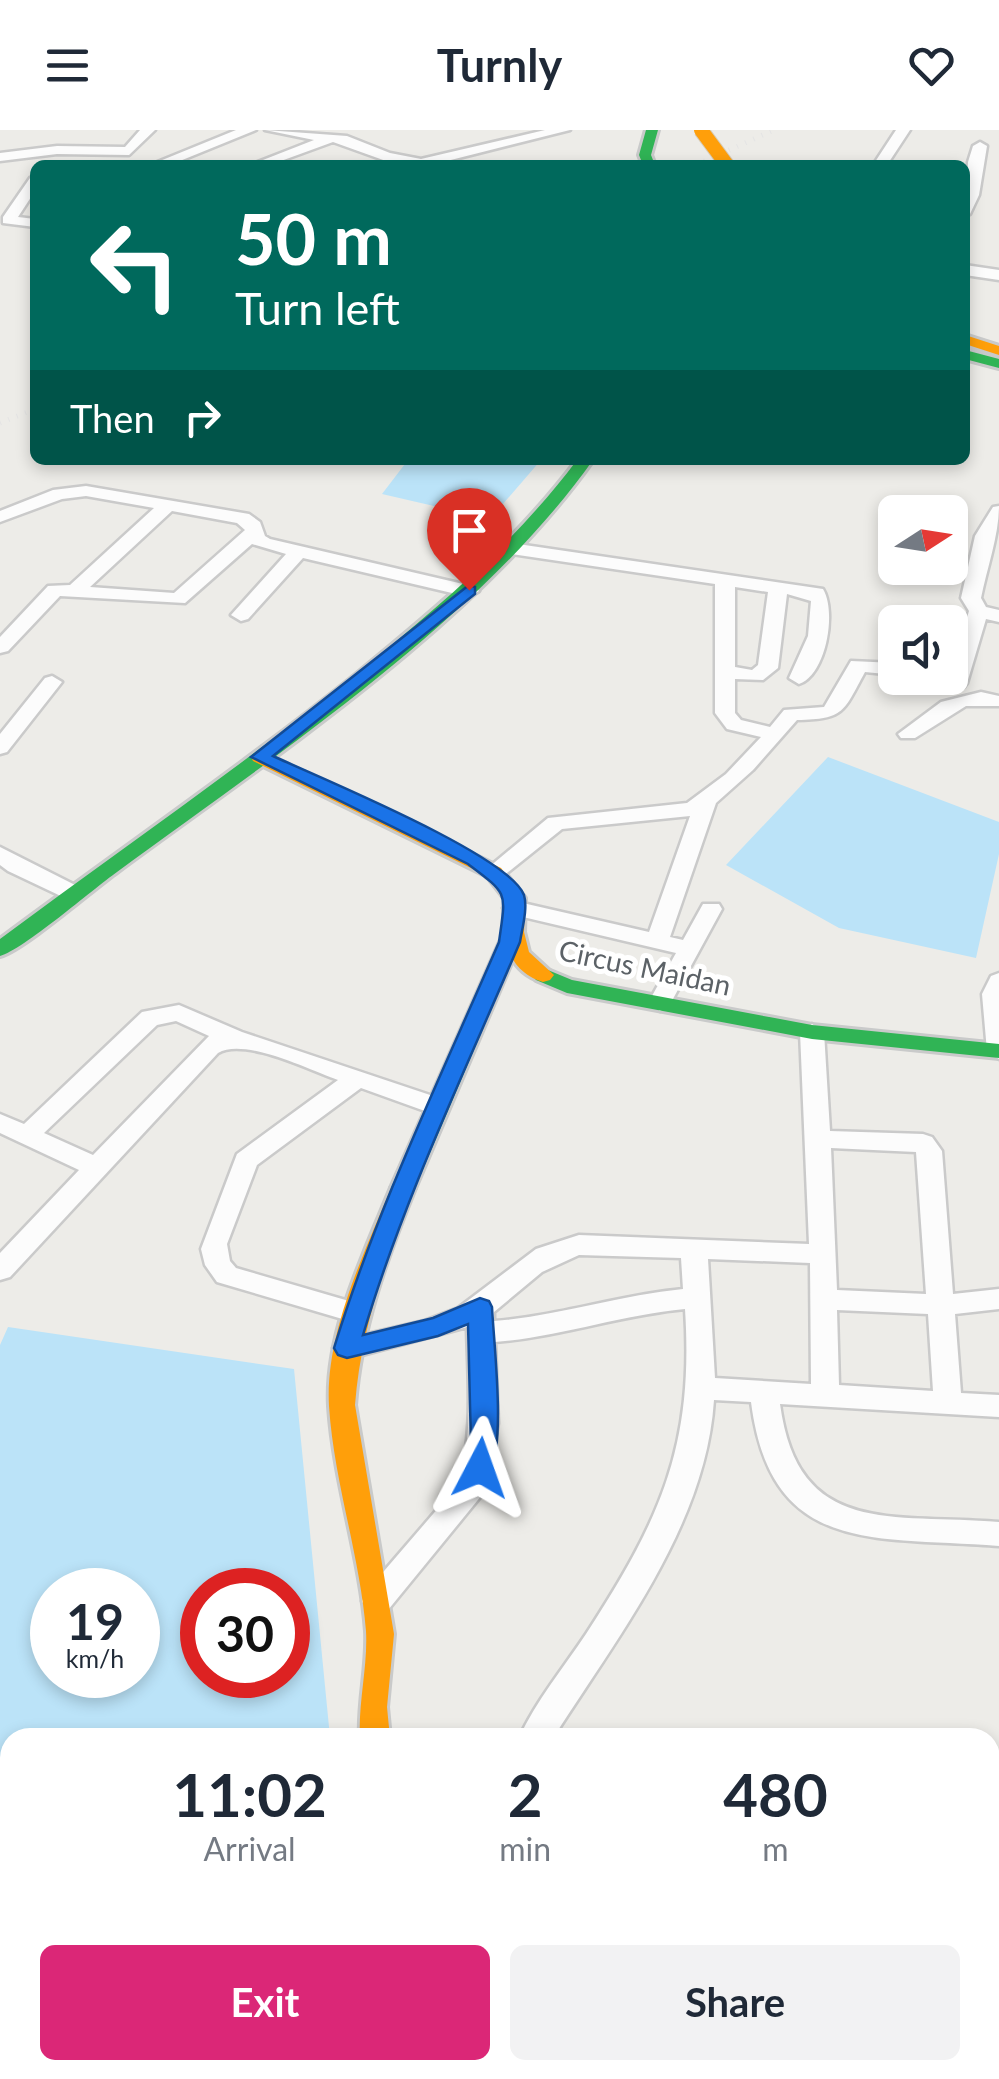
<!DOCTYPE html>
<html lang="en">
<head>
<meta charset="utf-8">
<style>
	body { margin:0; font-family:Lato,sans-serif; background:#f2f2f3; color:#1f2937; height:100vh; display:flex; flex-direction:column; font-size:38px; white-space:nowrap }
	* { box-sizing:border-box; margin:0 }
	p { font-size:32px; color:#747a83 }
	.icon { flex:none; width:55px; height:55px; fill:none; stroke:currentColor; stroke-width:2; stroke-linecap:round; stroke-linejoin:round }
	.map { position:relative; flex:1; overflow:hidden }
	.panel { position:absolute; left:0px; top:1598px; width:1000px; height:352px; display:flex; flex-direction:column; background:#fff; border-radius:30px 30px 0 0; box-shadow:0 5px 15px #0003 }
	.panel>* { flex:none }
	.hud { position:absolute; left:30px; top:30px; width:940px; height:305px; border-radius:15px; box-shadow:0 5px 15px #0003; background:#00695c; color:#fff; overflow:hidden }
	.needle { width:65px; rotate:78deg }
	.fabs { position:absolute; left:878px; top:365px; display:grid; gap:20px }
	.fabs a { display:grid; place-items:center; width:90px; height:90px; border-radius:15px; background:#fff; box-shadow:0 5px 15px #0003; font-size:50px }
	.speed { position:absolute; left:30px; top:1438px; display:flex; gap:20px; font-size:50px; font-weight:700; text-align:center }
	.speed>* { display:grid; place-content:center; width:130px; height:130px; border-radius:50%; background:#fff; box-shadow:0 5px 15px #0003; line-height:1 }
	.speed small { font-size:25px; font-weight:400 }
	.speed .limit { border:15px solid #d22; background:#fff; color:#111 }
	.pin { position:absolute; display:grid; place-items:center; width:85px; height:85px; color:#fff; margin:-102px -42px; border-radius:50% 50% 50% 0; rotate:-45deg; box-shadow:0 0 10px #0007 }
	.pin .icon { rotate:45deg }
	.me { position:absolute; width:110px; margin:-55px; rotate:4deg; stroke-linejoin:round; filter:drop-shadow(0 0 8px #0008) }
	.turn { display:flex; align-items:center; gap:35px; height:210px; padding:0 40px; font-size:45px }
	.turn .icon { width:130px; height:130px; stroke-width:2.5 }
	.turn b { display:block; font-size:70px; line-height:85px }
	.then { display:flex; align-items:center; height:95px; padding:0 40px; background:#0003; gap:20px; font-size:38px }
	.eta { display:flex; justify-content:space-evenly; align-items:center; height:170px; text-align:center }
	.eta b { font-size:60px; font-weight:700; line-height:70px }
	.cta { display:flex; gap:20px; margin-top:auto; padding:20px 40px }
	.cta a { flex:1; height:115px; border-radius:15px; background:#db2777; color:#fff; font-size:40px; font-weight:700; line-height:115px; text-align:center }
	.cta a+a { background:#f2f2f3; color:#1f2937 }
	header { display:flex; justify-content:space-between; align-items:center; height:130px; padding:0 40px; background:#fff; font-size:45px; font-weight:700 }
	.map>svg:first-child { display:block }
</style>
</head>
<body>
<header><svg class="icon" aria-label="menu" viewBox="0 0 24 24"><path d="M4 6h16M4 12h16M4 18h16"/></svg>Turnly<svg class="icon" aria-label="heart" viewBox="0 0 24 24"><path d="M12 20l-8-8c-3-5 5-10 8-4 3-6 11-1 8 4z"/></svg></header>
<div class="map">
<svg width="999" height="1949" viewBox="0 0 999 1949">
	<rect width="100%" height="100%" fill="#edece8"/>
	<!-- water -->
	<path fill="#bbe3f8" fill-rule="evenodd" d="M 408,330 L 541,330 L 490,389 L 382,364 Z
		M 828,627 L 999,692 L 999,724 L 976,828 L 839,798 L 726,735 Z
		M 8,1197 L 294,1239 L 330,1607 L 10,1608 L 10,1940 L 46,1940 L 38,1949 L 0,1949 L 0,1215 ZM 52,1460 L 138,1460 L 138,1545 L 52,1545 ZM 202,1460 L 288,1460 L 288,1545 L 202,1545 Z"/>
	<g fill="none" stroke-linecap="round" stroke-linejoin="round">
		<!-- street casing -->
		<g stroke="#cacaca" stroke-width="5">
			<path id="street" d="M 140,0 L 155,0 L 129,25 L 57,24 L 0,31 L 0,23 L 57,16 L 125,17 Z
				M 236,0 L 256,0 L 170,35 L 150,35 Z
				M 265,0 L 347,6 L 390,23 L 421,29 L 545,0 L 570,0 L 431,35 L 386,31 L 333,12 L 270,35 L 250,35 L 314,10 Z
				M 896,0 L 910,0 L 887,35 L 873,35 Z
				M 980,12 L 987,16 L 979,65 L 970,84 L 965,85 L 968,32 L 973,16 Z
				M 35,47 L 35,61 L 18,87 L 35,89 L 35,97 L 3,93 L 3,87 L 30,48 Z
				M 965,135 L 999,140 L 999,150 L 965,145 Z
				M 86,356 L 249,384 L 260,392 L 265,406 L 270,409 L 476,457 L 479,461 L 469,467 L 303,428 L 248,489 L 241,491 L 231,485 L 286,424 L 252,414 L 185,473 L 60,466 L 8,521 L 0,523 L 0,507 L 48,456 L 70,455 L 154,378 L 86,366 L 62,369 L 0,392 L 0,381 L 53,360 ZM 172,381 L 237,393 L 245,400 L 174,463 L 90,457 Z
				M 999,376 C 999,405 987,438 981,468 L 986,477 L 999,480 L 999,492 L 986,489 L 967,553 L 964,557 L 950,557 L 947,553 L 969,481 L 961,468 L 975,406 L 993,377 Z
				M 511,413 L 823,459 C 837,482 826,545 799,554 L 789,548 L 808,506 L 811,471 L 787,464 L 778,538 L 763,550 L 735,549 L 735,583 L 741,590 L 770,597 L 784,580 L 824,577 L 851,531 L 895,533 L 895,545 L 865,542 C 843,582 845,589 797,590 L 753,640 L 716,673 L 670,807 L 683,810 L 703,774 L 719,774 L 722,779 L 668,878 L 660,881 L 648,873 L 676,823 L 506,783 L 503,778 L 514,771 L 649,802 L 690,686 L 562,699 L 502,747 L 486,747 L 483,742 L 548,688 L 687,673 L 726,644 L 761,607 L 727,599 L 715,583 L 715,454 L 504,423 L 502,419 ZM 735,457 L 768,462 L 758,535 L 752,540 L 735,537 Z
				M 52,546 L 62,552 L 7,622 L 0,624 L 0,604 L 45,548 Z
				M 981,562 L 999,566 L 999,576 L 966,576 L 915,608 L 901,608 L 898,604 L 941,572 Z
				M 0,717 L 81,758 L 84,763 L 73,770 L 65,768 L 8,741 L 0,735 Z
				M 999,843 L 999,929 L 987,921 L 982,864 L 991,846 Z
				M 179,875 L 242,902 L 445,970 L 449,976 L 436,985 L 361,958 L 257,1035 L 227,1114 L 230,1131 L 236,1138 L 366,1176 L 370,1183 L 366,1190 L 356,1193 L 217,1152 L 205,1135 L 201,1119 L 237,1024 L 338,950 C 309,940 244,907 218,923 L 10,1147 L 0,1150 L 0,1123 L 79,1040 L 0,1003 L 0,984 L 24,994 L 142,882 ZM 176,891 L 209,906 L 93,1025 L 44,1003 L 157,895 Z
				M 812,894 L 824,902 L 830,1001 L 923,1004 L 932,1007 L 942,1021 L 953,1164 L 999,1159 L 999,1179 L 955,1184 L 961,1263 L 999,1265 L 999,1287 L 780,1274 C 798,1408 892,1383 999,1392 L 999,1416 C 875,1406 771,1427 751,1272 L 714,1270 C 706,1395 618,1506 553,1608 L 519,1608 C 536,1571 564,1537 586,1504 C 660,1390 694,1317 685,1179 C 620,1185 560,1207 495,1212 L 498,1293 L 486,1360 L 388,1480 L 377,1484 L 366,1480 L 362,1471 L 366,1462 L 458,1355 C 474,1303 468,1250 467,1197 L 347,1229 L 337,1225 L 333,1218 L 337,1211 L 424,1191 L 458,1178 L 536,1119 L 579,1105 L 809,1114 L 800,902 ZM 831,1018 L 916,1022 L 926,1164 L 837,1160 ZM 579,1125 L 681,1128 L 683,1159 C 619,1165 559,1186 494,1191 L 494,1182 L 542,1142 ZM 708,1129 L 810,1133 L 811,1254 L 715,1248 ZM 837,1180 L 928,1184 L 933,1261 L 839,1255 Z
				M 999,1899 L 999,1935 L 990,1938 L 990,1902 Z
				M 321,1940 L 358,1940 L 354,1949 L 317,1949 Z
				M 612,1940 L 650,1940 L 646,1949 L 608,1949 Z
				M 906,1940 L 955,1940 L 951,1949 L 902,1949 Z"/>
		</g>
		<!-- fast casing -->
		<g stroke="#c9caca" stroke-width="6">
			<path id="fast" d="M 646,0 L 658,0 L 651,25 L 655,35 L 643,35 L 639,25 Z
				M 965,220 L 999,229 L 999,238 L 965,229 Z
				M 577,330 L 593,330 C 478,492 277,624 117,742 C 93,759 23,820 0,826 L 0,809 C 118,721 239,638 354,546 C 435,480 514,414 577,330 Z
				M 510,805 L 520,812 L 415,1058 L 403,1066 L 395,1064 L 391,1058 L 500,812 Z
				M 543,838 L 572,850 L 812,895 L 999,914 L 999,928 L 812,909 L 567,863 L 536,850 L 532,845 Z"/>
		</g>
		<!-- slow casing -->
		<g stroke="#c9caca" stroke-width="6">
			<path id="slow" d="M 965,205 L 999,216 L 999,225 L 965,214 Z
				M 260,621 L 501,738 L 525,768 L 524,802 L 529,822 L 554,845 L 550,850 L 543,852 C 504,840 502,803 505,769 L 487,746 L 253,631 L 251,627 Z
				M 403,1050 L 415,1058 C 386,1129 361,1198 355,1275 L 394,1504 L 387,1577 L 390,1608 L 360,1608 C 358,1572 368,1536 366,1501 C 360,1426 334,1352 329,1276 C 325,1203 364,1124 391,1058 Z"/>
		</g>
		<!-- street -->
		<use href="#street" fill="#fcfcfc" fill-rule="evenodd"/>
		<!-- fast -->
		<use href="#fast" fill="#30b455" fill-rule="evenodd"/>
		<!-- slow -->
		<use href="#slow" fill="#ff9f0a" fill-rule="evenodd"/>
		<!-- rail -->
		<path stroke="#e4e4e4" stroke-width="5" stroke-dasharray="1 8" stroke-linecap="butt" d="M 696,35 L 774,0
			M 0,293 L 35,279"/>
		<!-- slow-bridge casing -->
		<g stroke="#d7cbb4" stroke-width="16" stroke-linecap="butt">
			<path id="slow-bridge" d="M 701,0 L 727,35"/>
		</g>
		<!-- slow-bridge -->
		<use href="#slow-bridge" stroke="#ff9f0a" stroke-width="14"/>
	</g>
	<!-- route -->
	<path fill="#1a73e8" stroke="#114b97" stroke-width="2.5" d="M 469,455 L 475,457 L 475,464 L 273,626 C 320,648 509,725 524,765 C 528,778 522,799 520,812 C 465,941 403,1070 363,1205 L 433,1188 L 480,1168 L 489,1171 L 492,1177 C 494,1217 506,1313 489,1346 L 480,1349 L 470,1346 L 466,1338 L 471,1315 L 468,1194 L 438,1206 L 347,1228 L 338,1225 L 334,1218 C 377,1078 441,946 499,812 C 506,761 509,765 468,734 L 251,627 Z"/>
	<g text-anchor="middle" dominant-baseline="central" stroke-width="10" stroke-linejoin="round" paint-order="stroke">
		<!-- street labels -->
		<g font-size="28" fill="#5c6267" stroke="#fff">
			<text transform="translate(645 837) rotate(12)">Circus Maidan</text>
		</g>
	</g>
</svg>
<div class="fabs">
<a><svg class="needle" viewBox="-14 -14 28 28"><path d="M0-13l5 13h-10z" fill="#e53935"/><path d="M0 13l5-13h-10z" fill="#747a83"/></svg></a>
<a><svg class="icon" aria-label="sound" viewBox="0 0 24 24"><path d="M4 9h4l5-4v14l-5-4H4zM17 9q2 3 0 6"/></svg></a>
</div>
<div class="speed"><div>19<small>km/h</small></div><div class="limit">30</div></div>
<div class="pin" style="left:469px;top:460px;background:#d93025"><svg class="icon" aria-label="arrive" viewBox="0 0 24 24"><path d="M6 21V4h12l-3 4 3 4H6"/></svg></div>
<svg class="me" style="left:480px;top:1338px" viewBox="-20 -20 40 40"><path d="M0-17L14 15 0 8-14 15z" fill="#1a73e8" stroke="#fff" stroke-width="4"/></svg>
<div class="hud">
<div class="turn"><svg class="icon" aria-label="left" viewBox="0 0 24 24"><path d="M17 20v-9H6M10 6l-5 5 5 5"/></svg><div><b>50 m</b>Turn left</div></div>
<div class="then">Then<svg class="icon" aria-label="right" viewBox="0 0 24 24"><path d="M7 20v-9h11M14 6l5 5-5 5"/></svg></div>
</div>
<section class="panel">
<div class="eta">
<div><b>11:02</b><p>Arrival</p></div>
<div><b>2</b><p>min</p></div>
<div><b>480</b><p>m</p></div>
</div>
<div class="cta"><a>Exit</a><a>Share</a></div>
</section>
</div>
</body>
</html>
